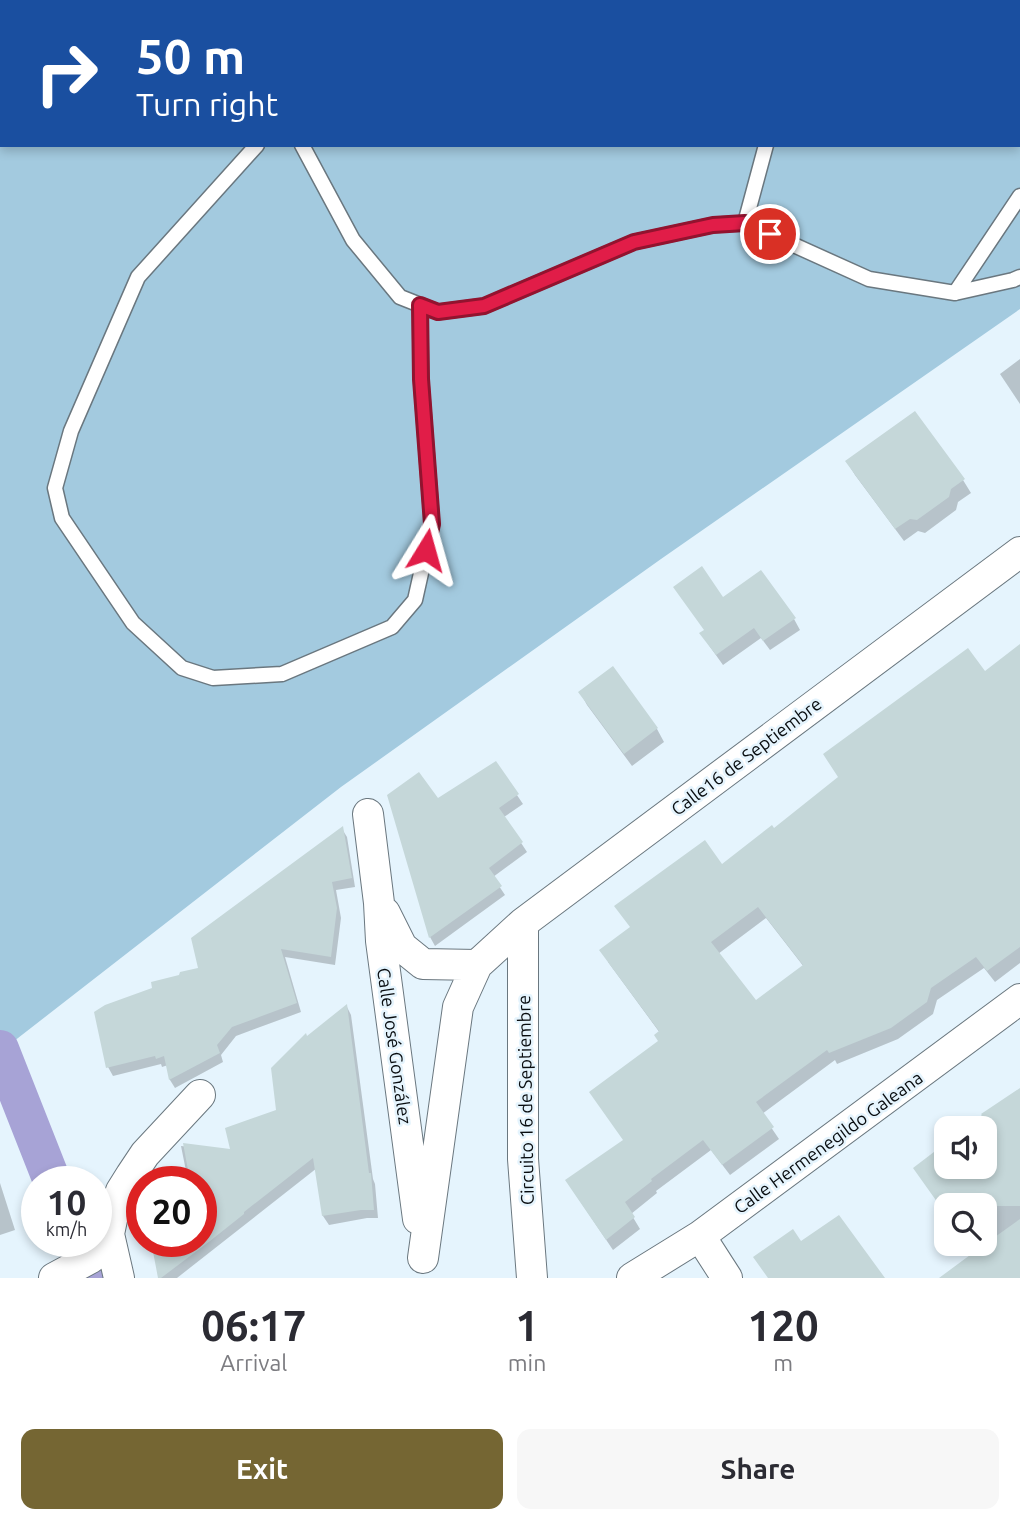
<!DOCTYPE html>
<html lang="en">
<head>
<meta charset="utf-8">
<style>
	body { margin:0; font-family:Ubuntu,sans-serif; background:#f7f7f7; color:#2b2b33; height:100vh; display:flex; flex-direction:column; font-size:26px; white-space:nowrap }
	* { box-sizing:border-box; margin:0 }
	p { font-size:23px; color:#7c7c81 }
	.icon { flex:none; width:38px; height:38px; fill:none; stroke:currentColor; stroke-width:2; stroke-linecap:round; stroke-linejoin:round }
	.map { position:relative; height:1278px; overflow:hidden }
	.sheet { display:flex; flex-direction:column; background:#fff; flex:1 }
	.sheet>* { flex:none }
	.hud { position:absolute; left:0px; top:0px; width:1020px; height:147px; box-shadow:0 4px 10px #0003; background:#1a4fa0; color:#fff; overflow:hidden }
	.buttons { position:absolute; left:934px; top:1116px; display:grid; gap:14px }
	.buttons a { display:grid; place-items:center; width:63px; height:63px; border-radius:14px; background:#fff; box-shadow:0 4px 10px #0003; font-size:35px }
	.speed { position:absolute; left:21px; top:1166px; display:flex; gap:14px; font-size:35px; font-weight:700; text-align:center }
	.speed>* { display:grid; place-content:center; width:91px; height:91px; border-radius:50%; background:#fff; box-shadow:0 4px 10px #0003; line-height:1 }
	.speed small { font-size:18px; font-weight:400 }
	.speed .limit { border:10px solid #d22; background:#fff; color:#111 }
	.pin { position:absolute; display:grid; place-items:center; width:60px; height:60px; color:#fff; margin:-30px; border:4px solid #fff; border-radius:50%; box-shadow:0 2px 7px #0007 }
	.me { position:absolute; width:77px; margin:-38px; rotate:8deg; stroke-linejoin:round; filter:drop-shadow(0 0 5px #0008) }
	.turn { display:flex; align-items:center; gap:24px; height:147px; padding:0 21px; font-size:32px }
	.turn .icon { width:91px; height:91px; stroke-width:2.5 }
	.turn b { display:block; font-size:49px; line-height:60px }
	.eta { display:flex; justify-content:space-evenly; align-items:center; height:119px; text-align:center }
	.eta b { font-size:42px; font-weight:700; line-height:49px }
	.cta { display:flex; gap:14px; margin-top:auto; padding:14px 21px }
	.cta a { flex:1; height:80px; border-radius:14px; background:#756633; color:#fff; font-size:28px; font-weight:700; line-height:80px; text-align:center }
	.cta a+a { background:#f7f7f7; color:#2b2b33 }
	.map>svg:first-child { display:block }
</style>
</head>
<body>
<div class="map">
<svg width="1020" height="1278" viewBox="0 0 1020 1278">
	<rect width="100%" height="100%" fill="#e5f4fd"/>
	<!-- green -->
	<path fill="#a3cadf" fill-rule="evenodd" d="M 0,0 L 1020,0 L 1020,309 L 661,559 L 341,787 L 0,1052 ZM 2,2 L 1018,2 L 1018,145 L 2,145 Z"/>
	<!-- shadow -->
	<path fill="#0003" fill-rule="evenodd" d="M 1020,359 L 1020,404 L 1000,374 Z
		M 847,462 L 963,480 L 971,493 L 958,502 L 956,510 L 925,533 L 918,531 L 904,541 L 855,475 Z
		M 722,599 L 794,619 L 800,630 L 770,650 L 761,638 L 723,665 L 708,644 L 705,631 Z
		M 1020,647 L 1020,963 L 995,982 L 984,968 L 937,1000 L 933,1014 L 898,1039 L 837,1064 L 835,1060 L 762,1114 L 779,1139 L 730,1175 L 711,1150 L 656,1191 L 657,1193 L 631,1214 L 640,1229 L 613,1250 L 574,1192 L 624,1141 L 660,1042 L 660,1033 L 608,962 L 721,866 L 773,830 ZM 766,918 L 804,967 L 755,1003 L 718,954 Z
		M 612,669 L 657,729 L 664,742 L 632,766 L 587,705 L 580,692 Z
		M 496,764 L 523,804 L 504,817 L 527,852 L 493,877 L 505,895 L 435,946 L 430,937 L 389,796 L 438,800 Z
		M 342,829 L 347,837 L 355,887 L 336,890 L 341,918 L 335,965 L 285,957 L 301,1012 L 236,1036 L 221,1055 L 223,1062 L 175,1088 L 170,1080 L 168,1065 L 162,1067 L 161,1064 L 113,1076 L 108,1067 L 201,970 Z
		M 347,1007 L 351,1015 L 373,1179 L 375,1184 L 378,1218 L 367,1218 L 329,1225 L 323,1216 L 317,1168 L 177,1278 L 160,1278 L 153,1241 L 201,1241 L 201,1181 L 188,1181 L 181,1146 L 232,1151 L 278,1111 L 307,1038 Z
		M 1020,1090 L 1020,1278 L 941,1278 L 980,1250 L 976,1244 L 985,1244 L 985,1206 L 947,1206 L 947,1214 L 921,1178 L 947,1167 L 985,1167 Z
		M 0,1183 L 15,1230 L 0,1235 Z"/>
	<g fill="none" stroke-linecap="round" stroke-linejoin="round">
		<!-- canal -->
		<path stroke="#a7a3d6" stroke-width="38" d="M 0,1049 L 52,1181
			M 75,1241 L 89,1278"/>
	</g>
	<!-- building -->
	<path fill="#c5d7d9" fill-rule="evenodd" d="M 915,411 L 965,479 L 951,489 L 949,497 L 917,520 L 910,519 L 895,529 L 845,461 Z
		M 702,566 L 723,597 L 761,570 L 796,618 L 763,641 L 754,628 L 716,655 L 699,633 L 704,630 L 673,587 Z
		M 1020,644 L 1020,947 L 987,971 L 976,957 L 931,988 L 927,1002 L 891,1028 L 829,1053 L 827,1050 L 756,1102 L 774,1127 L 722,1165 L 703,1140 L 651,1179 L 652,1181 L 625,1202 L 635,1217 L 606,1240 L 565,1180 L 623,1140 L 589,1092 L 658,1041 L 654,1035 L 659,1031 L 599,950 L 630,927 L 614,906 L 705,840 L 722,864 L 772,825 L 774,828 L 838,777 L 823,754 L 968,648 L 985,671 ZM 758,907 L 803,965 L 756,1000 L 711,942 Z
		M 613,666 L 658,728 L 624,754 L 578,692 Z
		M 496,761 L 519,794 L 499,808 L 523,842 L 489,868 L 502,886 L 429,938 L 387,795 L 419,772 L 438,798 Z
		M 343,826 L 352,878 L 332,882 L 337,908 L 331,957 L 281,949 L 297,1003 L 232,1027 L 217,1045 L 220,1053 L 169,1080 L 164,1056 L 156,1059 L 155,1056 L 106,1068 L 94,1012 L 105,1005 L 152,988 L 151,982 L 179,975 L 180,972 L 198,968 L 191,938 Z
		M 347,1004 L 369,1173 L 371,1173 L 374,1210 L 361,1210 L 322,1216 L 313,1158 L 244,1212 L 244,1214 L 210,1241 L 161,1278 L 158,1278 L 151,1241 L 201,1241 L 201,1181 L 190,1181 L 183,1143 L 230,1149 L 225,1128 L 276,1110 L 271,1068 L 306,1033 L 307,1036 Z
		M 1020,1088 L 1020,1206 L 940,1206 L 913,1168 L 947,1142 L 947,1167 L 985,1167 L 985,1129 L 965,1129 L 982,1115 L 981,1114 Z
		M 839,1215 L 885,1278 L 768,1278 L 753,1257 L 793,1229 L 801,1241 Z
		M 1020,1219 L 1020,1278 L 939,1278 L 985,1244 Z"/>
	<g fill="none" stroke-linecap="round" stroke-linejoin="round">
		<!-- service casing -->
		<g stroke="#6a777f" stroke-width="17">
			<path id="service" d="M 231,0 L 232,2
				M 680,0 L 682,2
				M 295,2 L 297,0
				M 257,145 L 138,277 L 71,431 L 55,488 L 62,518 L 133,623 L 182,668 L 213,678 L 282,674 L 392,627 L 415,600 L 432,524 L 421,379 L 420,305
				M 302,145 L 353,240 L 400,297 L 438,312 L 484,306 L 634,242 L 713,225 L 745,223 L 869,279 L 955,293 L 1020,196
				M 745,223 L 766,145
				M 955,293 L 1013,280 L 1020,277"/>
		</g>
		<!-- minor casing -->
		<g stroke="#6a777f" stroke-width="32">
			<path id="minor" d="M 368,814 L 379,903 L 381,941 L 418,1219
				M 385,913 L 402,947 L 423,964 L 477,965
				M 523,923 L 523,1159 L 532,1278
				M 109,1234 L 119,1278
				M 700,1236 L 727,1278
				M 423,1258 L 458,1007 L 477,965 L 523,923 L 1020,552
				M 54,1278 L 91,1258 L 109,1234 L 114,1210 L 121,1191 L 131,1175 L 145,1154 L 200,1095
				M 632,1278 L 700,1236 L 1020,999"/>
		</g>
		<!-- service -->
		<use href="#service" stroke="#fff" stroke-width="14"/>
		<!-- minor -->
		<use href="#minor" stroke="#fff" stroke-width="30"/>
	</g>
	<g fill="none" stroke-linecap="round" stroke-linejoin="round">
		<!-- route casing -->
		<g stroke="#92132f" stroke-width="18">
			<path id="route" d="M 426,550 L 432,524 L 421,379 L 420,305 L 438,312 L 484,306 L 634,242 L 713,225 L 745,223 L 770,234"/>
		</g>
		<!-- route -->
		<use href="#route" stroke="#e11d48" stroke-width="12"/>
	</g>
	<g text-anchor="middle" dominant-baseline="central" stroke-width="5" stroke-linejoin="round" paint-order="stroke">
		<!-- street labels -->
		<g font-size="18" fill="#080c0f" stroke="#e5f4fd">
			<text transform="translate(746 756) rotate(-37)">Calle16 de Septiembre</text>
			<text transform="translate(395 1046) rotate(82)">Calle José González</text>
			<text transform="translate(525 1100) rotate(-91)">Circuito 16 de Septiembre</text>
			<text transform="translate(828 1142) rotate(-36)">Calle Hermenegildo Galeana</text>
		</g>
	</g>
</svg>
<div class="buttons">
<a><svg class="icon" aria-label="sound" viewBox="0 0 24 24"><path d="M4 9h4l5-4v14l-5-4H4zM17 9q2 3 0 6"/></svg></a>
<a><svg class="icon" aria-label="search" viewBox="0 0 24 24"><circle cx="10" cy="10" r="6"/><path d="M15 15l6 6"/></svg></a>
</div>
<div class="speed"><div>10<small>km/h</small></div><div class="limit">20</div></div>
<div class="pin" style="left:770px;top:234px;background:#d93025"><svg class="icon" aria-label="arrive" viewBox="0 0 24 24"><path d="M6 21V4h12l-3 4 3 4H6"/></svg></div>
<svg class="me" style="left:426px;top:550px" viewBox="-20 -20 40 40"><path d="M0-17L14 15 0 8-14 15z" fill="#e11d48" stroke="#fff" stroke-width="4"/></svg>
<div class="hud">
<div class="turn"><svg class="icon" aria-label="right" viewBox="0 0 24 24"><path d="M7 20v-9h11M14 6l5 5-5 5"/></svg><div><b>50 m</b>Turn right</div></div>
</div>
</div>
<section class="sheet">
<div class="eta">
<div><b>06:17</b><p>Arrival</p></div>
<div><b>1</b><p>min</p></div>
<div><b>120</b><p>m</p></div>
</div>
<div class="cta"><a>Exit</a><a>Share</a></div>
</section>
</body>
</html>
